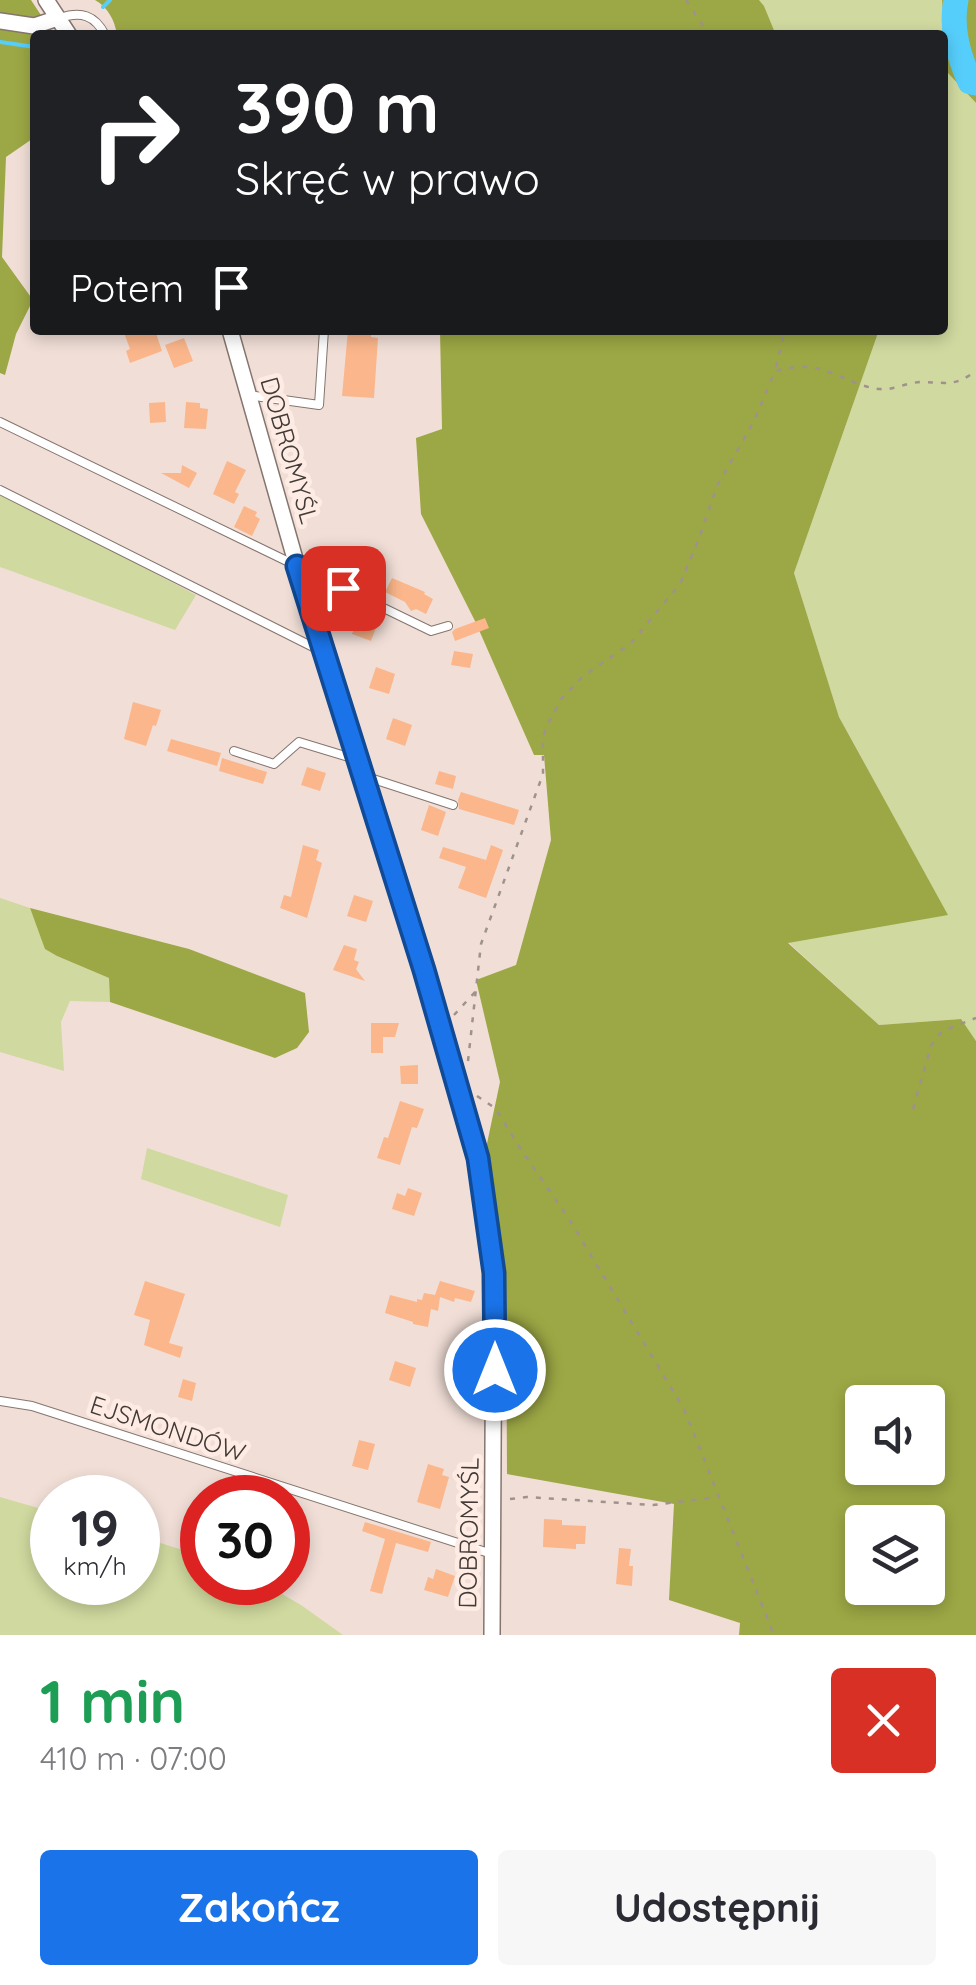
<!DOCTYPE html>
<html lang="pl">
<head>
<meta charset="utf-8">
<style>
	body { margin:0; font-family:Quicksand,sans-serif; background:#f7f7f7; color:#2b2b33; height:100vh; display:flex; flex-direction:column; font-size:38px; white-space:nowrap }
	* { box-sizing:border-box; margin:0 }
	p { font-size:32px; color:#7c7c81 }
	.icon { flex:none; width:55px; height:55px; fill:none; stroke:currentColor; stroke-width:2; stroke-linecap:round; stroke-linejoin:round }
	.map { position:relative; height:1635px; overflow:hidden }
	.panel { display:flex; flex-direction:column; background:#fff; flex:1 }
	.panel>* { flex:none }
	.banner { position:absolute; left:30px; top:30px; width:918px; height:305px; border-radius:10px; box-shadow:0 5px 15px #0003; background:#202124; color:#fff; overflow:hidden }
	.fabs { position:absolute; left:845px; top:1385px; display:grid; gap:20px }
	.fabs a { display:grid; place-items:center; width:100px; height:100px; border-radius:10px; background:#fff; box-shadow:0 5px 15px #0003; font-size:50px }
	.speed { position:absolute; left:30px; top:1475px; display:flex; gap:20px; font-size:50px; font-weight:700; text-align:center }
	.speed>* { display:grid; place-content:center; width:130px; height:130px; border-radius:50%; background:#fff; box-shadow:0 5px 15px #0003; line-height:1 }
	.speed small { font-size:25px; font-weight:400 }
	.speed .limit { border:15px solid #d22; background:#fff; color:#111 }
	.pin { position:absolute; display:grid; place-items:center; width:85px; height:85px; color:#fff; margin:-42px; border-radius:20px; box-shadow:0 5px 15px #0006 }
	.me { position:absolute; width:110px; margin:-55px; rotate:0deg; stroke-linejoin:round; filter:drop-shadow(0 0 8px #0008) }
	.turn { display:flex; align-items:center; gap:35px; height:210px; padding:0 40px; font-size:45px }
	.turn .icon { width:130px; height:130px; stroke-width:2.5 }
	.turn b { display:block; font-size:70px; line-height:85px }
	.then { display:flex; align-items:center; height:95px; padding:0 40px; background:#0003; gap:20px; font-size:38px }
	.round { display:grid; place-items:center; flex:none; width:105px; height:105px; border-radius:10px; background:#f7f7f7 }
	.summary { display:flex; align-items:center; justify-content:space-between; height:170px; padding:0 40px }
	h1 { font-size:60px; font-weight:700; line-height:75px; color:#1e9e55 }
	.action { display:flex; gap:20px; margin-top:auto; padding:20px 40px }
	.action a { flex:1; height:115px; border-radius:10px; background:#1a73e8; color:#fff; font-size:40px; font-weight:700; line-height:115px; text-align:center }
	.action a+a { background:#f7f7f7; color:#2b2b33 }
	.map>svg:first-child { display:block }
</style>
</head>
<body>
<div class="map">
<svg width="976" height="1635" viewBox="0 0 976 1635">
	<rect width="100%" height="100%" fill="#f1dfd7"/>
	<!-- green -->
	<path fill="#d0d99f" d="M 759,0 L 942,0 L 947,72 L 976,103 L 976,1041 L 960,1019 L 879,1025 L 788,942 L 947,914 L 839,717 L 794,573 L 879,330 L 942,330 L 942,35 L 776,35 L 764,6 Z
		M 0,492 L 196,595 L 175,630 L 0,567 Z
		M 0,898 L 30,908 L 46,949 L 57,956 L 109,978 L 110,1002 L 70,1001 L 61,1022 L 64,1071 L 0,1052 Z
		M 147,1148 L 288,1195 L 280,1227 L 141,1179 Z
		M 0,1497 L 52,1512 L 52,1582 L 138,1582 L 138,1536 L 202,1556 L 202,1582 L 263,1583 L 301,1605 L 343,1635 L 0,1635 Z"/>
	<!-- forest -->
	<path fill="#9ca745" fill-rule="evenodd" d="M 0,0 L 31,0 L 54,35 L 35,35 L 35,137 L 6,157 L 2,257 L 33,300 L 16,334 L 5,375 L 0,373 Z
		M 95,0 L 759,0 L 764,6 L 776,35 L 117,35 C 115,21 108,7 95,0 Z
		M 942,0 L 976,0 L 976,103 L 947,72 Z
		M 440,330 L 879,330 L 794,573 L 839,717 L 948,915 L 788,943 L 879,1025 L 961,1019 L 976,1041 L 976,1635 L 739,1635 L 740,1623 L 669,1600 L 674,1504 L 507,1474 L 506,1277 L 485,1153 L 500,1082 L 476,980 L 516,965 L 551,840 L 544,755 L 534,755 L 475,621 L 421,514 L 416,438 L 442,429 ZM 862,1402 L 928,1402 L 928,1468 L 862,1468 ZM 862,1522 L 928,1522 L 928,1588 L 862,1588 Z
		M 30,908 L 189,949 L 305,993 L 309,1032 L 297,1048 L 275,1058 L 110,1002 L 109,978 L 57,956 L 45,949 Z"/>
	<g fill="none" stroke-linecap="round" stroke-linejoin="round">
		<!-- stream -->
		<path stroke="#56cefb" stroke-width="4" d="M 103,7 L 110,0
			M 0,42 L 35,47"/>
		<!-- river -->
		<path stroke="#56cefb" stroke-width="25" d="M 956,0 C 950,29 959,56 970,82 L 976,83"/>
	</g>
	<!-- building -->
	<path fill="#fbb68b" d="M 123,330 L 155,330 L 162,351 L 130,363 L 126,351 L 130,349 Z
		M 348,330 L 371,330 L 371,337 L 378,338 L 374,398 L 342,396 Z
		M 184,338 L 193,361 L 174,368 L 165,345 Z
		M 165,402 L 166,422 L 150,423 L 149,403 Z
		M 186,402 L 200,403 L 200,408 L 208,409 L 206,429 L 184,428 Z
		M 227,461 L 246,470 L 235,492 L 239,494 L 234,504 L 213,494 Z
		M 182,465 L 197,473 L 189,488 L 161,473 L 181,473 Z
		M 244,506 L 257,512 L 255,516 L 260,519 L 252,536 L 234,527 Z
		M 345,552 L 363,561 L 353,581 L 335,572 Z
		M 392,578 L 425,592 L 424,594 L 433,599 L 426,614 L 416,609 L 411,611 L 405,602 L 385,592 Z
		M 360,613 L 379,620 L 371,641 L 352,634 Z
		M 485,618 L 489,628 L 455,641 L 452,632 L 455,629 Z
		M 454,651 L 473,654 L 470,668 L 451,665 Z
		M 376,667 L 395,674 L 389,694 L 369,688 Z
		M 133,702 L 161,710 L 156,726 L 153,725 L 146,746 L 124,739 Z
		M 393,718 L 412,725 L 405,746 L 386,739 Z
		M 171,739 L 221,753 L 217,766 L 167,751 Z
		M 222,758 L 267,772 L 263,784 L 219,771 Z
		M 307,767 L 326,773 L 320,791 L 301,785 Z
		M 439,771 L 456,776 L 453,789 L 435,784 Z
		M 461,792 L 519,810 L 514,825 L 459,809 L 458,800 Z
		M 429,805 L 446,812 L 438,836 L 421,830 Z
		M 303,845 L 319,850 L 316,860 L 322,863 L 307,918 L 280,908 L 284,895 L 291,897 Z
		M 491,845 L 503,850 L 486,898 L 458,888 L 466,867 L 439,858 L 443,847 L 486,860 Z
		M 354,895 L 373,901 L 366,922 L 347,916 Z
		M 344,945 L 357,949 L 354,960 L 359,962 L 356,969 L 365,981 L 333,970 Z
		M 371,1023 L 399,1023 L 395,1037 L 383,1037 L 383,1053 L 371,1053 Z
		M 418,1065 L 418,1084 L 401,1084 L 400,1066 Z
		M 400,1101 L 424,1109 L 417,1128 L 412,1127 L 400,1165 L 377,1158 L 384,1137 L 388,1138 Z
		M 408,1188 L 422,1193 L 414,1216 L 392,1209 L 397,1193 L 405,1196 Z
		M 145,1281 L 185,1294 L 169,1343 L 183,1347 L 180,1358 L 144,1345 L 150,1320 L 134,1315 Z
		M 440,1281 L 475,1291 L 471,1302 L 455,1298 L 454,1302 L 440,1297 L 438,1311 L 431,1309 L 428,1327 L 413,1324 L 413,1322 L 385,1313 L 390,1295 L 417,1302 L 417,1299 L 422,1300 L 424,1293 L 435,1295 Z
		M 395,1361 L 416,1368 L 410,1387 L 389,1380 Z
		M 183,1379 L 196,1383 L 192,1401 L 178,1397 Z
		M 359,1440 L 375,1444 L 368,1470 L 352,1466 Z
		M 428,1464 L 444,1469 L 442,1475 L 449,1477 L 440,1509 L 417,1502 Z
		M 544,1519 L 562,1520 L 562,1525 L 586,1526 L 585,1544 L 576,1544 L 576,1549 L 543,1547 Z
		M 365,1522 L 431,1542 L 428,1552 L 396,1543 L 382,1594 L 370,1591 L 385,1539 L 362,1531 Z
		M 619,1548 L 631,1549 L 629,1566 L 633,1566 L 632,1586 L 616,1584 Z
		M 436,1569 L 455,1576 L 448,1597 L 424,1590 L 428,1577 L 433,1579 Z"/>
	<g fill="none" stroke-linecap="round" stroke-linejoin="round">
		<!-- service casing -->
		<g stroke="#85756e" stroke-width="10">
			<path id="service" d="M 60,18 C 81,11 95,15 105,35
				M 248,395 L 319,405 L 324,330
				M 0,422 L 431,631 L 448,626
				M 0,490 L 321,651
				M 234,751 L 274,764 L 299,742 L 355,759
				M 364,776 L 453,805
				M 0,1401 L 32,1406 L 492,1554"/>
		</g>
		<!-- minor casing -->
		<g stroke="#85756e" stroke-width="18">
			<path id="minor" d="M 46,0 L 69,35
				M 0,21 L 34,26 L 58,18
				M 230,330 L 297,566 L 459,1084 L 478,1158 L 494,1273 L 492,1635"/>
		</g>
		<!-- path -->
		<path stroke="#9f928d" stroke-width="2.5" stroke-dasharray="5 8" stroke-linecap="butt" d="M 686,0 L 709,35
			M 776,367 L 785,330
			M 454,1015 L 476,991
			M 468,1061 L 481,944 L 543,774 L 543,737 L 549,722 L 561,699 L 583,676 L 630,644 L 680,584 L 698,541 L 717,486 L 754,421 L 775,371 C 784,369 796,366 806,367 C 832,368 854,387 880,389 C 893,391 909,381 925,382 C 949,383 955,386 976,371
			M 477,1096 L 495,1108 L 520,1148 L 569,1219 L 684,1409 L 774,1635
			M 913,1109 L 931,1046 L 942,1031 L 976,1018
			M 510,1499 L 527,1497 L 653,1505 L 716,1497"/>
		<!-- service -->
		<use href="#service" stroke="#fff" stroke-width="8"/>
		<!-- minor -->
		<use href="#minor" stroke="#fff" stroke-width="15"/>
	</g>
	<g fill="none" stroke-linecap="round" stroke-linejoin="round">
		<!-- route casing -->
		<g stroke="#114b97" stroke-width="25">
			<path id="route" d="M 343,588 L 297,566 L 424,970 L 478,1158 L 494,1273 L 495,1370"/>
		</g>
		<!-- route -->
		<use href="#route" stroke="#1a73e8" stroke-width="18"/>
	</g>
	<g text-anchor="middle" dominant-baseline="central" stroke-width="9" stroke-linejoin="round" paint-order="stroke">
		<!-- street labels -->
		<g font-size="25" fill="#413a37" stroke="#feece4">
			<text transform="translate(290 450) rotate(74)">DOBROMYŚL</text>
			<text transform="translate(168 1428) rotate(18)">EJSMONDÓW</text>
			<text transform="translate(468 1533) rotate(-89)">DOBROMYŚL</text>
		</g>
	</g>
</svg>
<div class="fabs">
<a><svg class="icon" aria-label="sound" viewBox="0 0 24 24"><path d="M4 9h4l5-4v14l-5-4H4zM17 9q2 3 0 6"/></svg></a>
<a><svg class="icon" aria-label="layers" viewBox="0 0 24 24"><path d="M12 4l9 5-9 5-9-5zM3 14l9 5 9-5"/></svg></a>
</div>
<div class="speed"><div>19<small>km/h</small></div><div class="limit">30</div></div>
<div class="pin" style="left:343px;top:588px;background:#d93025"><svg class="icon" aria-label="arrive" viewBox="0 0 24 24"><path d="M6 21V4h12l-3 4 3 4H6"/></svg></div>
<svg class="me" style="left:495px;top:1370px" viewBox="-20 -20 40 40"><circle r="17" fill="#1a73e8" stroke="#fff" stroke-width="3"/><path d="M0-11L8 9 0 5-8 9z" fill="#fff"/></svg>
<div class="banner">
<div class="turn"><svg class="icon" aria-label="right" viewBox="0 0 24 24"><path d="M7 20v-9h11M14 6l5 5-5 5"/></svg><div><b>390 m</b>Skręć w prawo</div></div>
<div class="then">Potem<svg class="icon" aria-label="arrive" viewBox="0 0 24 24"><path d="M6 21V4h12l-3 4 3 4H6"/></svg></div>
</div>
</div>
<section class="panel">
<div class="summary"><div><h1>1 min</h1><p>410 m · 07:00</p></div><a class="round" style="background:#d93025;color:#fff"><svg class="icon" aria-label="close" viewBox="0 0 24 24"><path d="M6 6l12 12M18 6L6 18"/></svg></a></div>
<div class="action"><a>Zakończ</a><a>Udostępnij</a></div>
</section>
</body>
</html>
